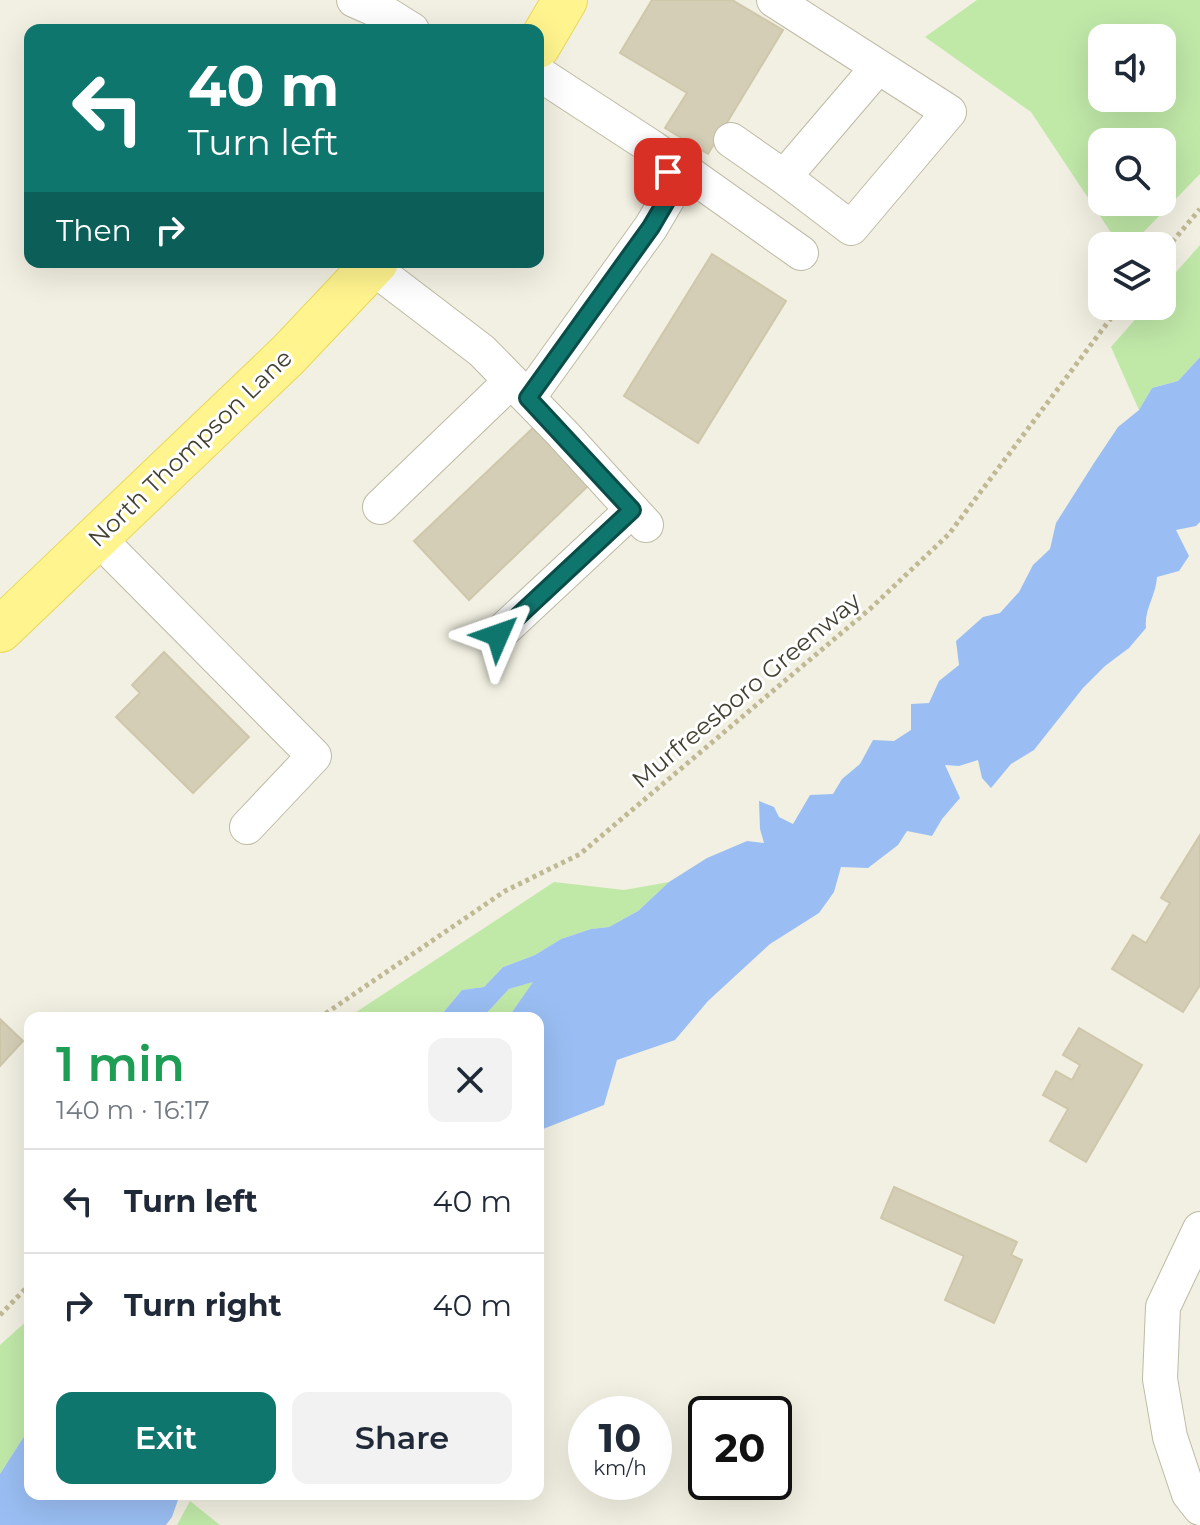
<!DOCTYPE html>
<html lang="en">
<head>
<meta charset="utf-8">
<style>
	body { margin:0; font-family:Montserrat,sans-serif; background:#f2f2f3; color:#1f2937; height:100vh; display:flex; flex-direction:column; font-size:30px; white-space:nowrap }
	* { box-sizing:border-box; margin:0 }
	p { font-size:26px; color:#747a83 }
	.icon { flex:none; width:44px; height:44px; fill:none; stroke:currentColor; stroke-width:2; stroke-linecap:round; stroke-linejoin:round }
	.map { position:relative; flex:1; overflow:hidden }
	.panel { position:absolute; left:24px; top:1012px; width:520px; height:488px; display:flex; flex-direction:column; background:#fff; border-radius:16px; box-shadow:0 8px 32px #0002 }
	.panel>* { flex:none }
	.top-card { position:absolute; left:24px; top:24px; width:520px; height:244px; border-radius:16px; box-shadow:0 8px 32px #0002; background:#0f766e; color:#fff; overflow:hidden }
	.buttons { position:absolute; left:1088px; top:24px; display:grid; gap:16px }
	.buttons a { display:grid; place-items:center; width:88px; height:88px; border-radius:16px; background:#fff; box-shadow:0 8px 32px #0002; font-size:40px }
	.speed { position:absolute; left:568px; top:1396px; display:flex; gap:16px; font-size:40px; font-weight:700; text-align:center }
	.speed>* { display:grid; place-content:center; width:104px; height:104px; border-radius:50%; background:#fff; box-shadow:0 8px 32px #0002; line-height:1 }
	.speed small { font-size:20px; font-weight:400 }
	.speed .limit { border:4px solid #111; border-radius:12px; background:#fff; color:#111 }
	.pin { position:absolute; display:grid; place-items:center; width:68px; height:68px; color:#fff; margin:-34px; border-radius:16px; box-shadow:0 4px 12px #0006 }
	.me { position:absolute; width:88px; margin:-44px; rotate:47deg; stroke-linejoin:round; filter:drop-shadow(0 0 6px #0008) }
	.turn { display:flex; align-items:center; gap:28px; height:168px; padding:0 32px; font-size:36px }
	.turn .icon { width:104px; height:104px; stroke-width:2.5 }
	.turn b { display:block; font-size:56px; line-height:68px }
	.then { display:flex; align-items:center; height:76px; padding:0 32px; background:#0003; gap:16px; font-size:30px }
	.round { display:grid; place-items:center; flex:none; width:84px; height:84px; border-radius:16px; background:#f2f2f3 }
	.overview { display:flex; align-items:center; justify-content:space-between; height:136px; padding:0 32px }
	h1 { font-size:48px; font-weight:600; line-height:60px; color:#1e9e55 }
	.cta { display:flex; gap:16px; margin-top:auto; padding:16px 32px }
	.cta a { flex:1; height:92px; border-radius:16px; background:#0f766e; color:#fff; font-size:32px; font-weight:600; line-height:92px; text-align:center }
	.cta a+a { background:#f2f2f3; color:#1f2937 }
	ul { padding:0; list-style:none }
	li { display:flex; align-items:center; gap:24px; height:104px; padding:0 32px; border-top:2px solid #e0e1e3 }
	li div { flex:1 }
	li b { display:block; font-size:30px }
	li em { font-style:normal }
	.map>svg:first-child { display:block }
</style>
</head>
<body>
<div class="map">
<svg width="1200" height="1525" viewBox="0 0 1200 1525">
	<rect width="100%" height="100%" fill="#f2f0e2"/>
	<!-- green -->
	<path fill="#c0e9a8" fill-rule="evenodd" d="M 977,0 L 1200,0 L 1200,174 L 1130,246 L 1120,246 L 1031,112 L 925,37 ZM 1102,38 L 1162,38 L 1162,98 L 1102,98 ZM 1102,142 L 1162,142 L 1162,202 L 1102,202 Z
		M 1200,245 L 1200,357 L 1178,381 L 1152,388 L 1139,410 L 1111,347 L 1147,306 L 1162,306 L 1162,288 Z
		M 554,882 L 624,890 L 669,882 L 638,911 L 609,927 L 591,929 L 561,939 L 535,955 L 503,967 L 484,987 L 462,990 L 442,1014 L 434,1018 L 347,1018 Z
		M 534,981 L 508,1018 L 482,1018 L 509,989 Z
		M 30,1318 L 30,1427 L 0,1474 L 0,1345 Z
		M 190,1501 L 220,1525 L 177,1525 Z"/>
	<!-- water -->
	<path fill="#9abef3" d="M 1200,357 L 1200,522 L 1196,526 L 1176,530 L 1189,556 L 1179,571 L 1157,577 C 1156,596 1144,609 1146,628 L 1129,648 L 1105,666 L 1083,688 L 1034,750 L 1011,764 L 991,788 L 982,778 L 978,760 L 959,766 L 945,765 L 960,798 L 942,819 L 932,836 L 907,831 L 898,845 L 868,868 L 841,867 L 834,892 L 819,913 L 770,944 L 708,1001 L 675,1040 L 617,1060 L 604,1105 L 538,1131 L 538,1018 L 508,1018 L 533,982 L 509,989 L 482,1018 L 434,1018 L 442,1014 L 462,990 L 484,987 L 503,967 L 535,955 L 561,939 L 591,929 L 609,927 L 638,911 L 669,882 L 707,858 L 747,841 L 764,843 L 760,829 L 759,801 L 774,807 L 779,817 L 793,824 L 810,795 L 833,794 L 842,779 L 860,764 L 873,740 L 894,741 L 911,730 L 911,704 L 929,703 L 939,681 L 959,665 L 956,641 L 983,617 L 1000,613 L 1019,592 L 1033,565 L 1050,549 L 1056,523 L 1094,463 L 1118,427 L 1139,410 L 1152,388 L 1178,381 Z
		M 30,1427 L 30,1494 L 180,1494 L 172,1517 L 166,1525 L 0,1525 L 0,1474 Z"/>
	<!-- building -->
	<path fill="#d4ceb7" stroke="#cfc7aa" stroke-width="2" d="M 652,0 L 732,0 L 783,30 L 708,154 L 665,128 L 687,93 L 620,53 Z
		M 712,254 L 786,301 L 698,443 L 624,396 Z
		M 533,428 L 590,484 L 469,600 L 414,541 Z
		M 164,652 L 249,737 L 193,793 L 116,717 L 140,693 L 132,685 Z
		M 1200,835 L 1200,985 L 1183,1012 L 1112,969 L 1133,935 L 1146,943 L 1170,903 L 1161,898 Z
		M 0,1019 L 23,1041 L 0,1066 Z
		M 1079,1028 L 1142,1065 L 1086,1162 L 1050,1141 L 1068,1109 L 1043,1095 L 1056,1071 L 1072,1080 L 1080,1065 L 1063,1055 Z
		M 894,1187 L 1017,1242 L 1011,1255 L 1022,1260 L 994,1323 L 945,1300 L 964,1256 L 881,1218 Z"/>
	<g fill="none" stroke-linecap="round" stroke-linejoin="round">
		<!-- minor casing -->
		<g stroke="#bebaa4" stroke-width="36">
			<path id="minor" d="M 354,0 L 388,15 L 412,30
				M 774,0 L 949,112 L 851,228 L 784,177 L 878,67
				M 731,140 L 784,177
				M 653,148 L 801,253
				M 372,267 L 482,351 L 562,433 L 646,525
				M 528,398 L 651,227 L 668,198 L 668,172 L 653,148 L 538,73
				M 380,507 L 511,381
				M 97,537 L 314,756 L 247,827
				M 498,635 L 632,510
				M 1200,1229 L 1163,1307 L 1160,1379 L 1170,1437 L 1189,1494 L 1200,1508"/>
		</g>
		<!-- major casing -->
		<g stroke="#e9d859" stroke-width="46">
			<path id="major" d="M 538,46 L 565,0
				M 0,630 L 288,355 L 376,262"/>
		</g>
		<!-- path -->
		<path stroke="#c0b995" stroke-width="5" stroke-dasharray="4 4" stroke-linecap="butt" d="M 1162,254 L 1200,209
			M 319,1018 L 505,891 L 580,854 L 871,608 L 949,534 L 1120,306
			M 0,1315 L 30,1284"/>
		<!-- minor -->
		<use href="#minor" stroke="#fff" stroke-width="34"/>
		<!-- major -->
		<use href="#major" stroke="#fff48e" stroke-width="44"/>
	</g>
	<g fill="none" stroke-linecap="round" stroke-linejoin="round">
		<!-- route casing -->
		<g stroke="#0a4d48" stroke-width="20">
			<path id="route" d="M 498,635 L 632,510 L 528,398 L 651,227 L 668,198 L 668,172"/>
		</g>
		<!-- route -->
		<use href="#route" stroke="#0f766e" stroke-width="14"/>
	</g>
	<g text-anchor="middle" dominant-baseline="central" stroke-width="6" stroke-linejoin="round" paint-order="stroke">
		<!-- street labels -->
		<g font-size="24" fill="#444032" stroke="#fff">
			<text transform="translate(190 448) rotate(-44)">North Thompson Lane</text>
			<text transform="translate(746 690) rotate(-40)">Murfreesboro Greenway</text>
		</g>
	</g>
</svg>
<div class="buttons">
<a><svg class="icon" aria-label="sound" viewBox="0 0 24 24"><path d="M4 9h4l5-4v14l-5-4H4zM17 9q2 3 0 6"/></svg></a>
<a><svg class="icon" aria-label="search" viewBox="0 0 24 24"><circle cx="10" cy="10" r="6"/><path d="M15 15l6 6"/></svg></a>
<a><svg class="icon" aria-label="layers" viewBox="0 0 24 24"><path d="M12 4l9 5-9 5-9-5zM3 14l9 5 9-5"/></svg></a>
</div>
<div class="speed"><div>10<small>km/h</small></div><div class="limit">20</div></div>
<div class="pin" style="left:668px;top:172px;background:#d93025"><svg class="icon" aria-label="arrive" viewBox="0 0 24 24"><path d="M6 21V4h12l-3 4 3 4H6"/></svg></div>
<svg class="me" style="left:498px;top:635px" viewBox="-20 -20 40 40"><path d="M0-17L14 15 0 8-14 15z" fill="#0f766e" stroke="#fff" stroke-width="4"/></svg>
<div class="top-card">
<div class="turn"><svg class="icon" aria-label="left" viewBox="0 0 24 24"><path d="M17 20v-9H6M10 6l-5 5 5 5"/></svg><div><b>40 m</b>Turn left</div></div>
<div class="then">Then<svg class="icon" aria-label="right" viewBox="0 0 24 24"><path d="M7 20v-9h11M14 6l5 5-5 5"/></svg></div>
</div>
<section class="panel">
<div class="overview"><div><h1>1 min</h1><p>140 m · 16:17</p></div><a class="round"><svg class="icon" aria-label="close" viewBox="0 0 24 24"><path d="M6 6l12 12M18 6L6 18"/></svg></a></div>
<ul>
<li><svg class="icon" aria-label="left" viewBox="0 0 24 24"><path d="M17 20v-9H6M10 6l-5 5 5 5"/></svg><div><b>Turn left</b></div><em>40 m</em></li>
<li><svg class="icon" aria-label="right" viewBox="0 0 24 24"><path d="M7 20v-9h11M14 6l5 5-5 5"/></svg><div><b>Turn right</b></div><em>40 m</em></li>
</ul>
<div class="cta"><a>Exit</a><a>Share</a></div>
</section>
</div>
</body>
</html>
